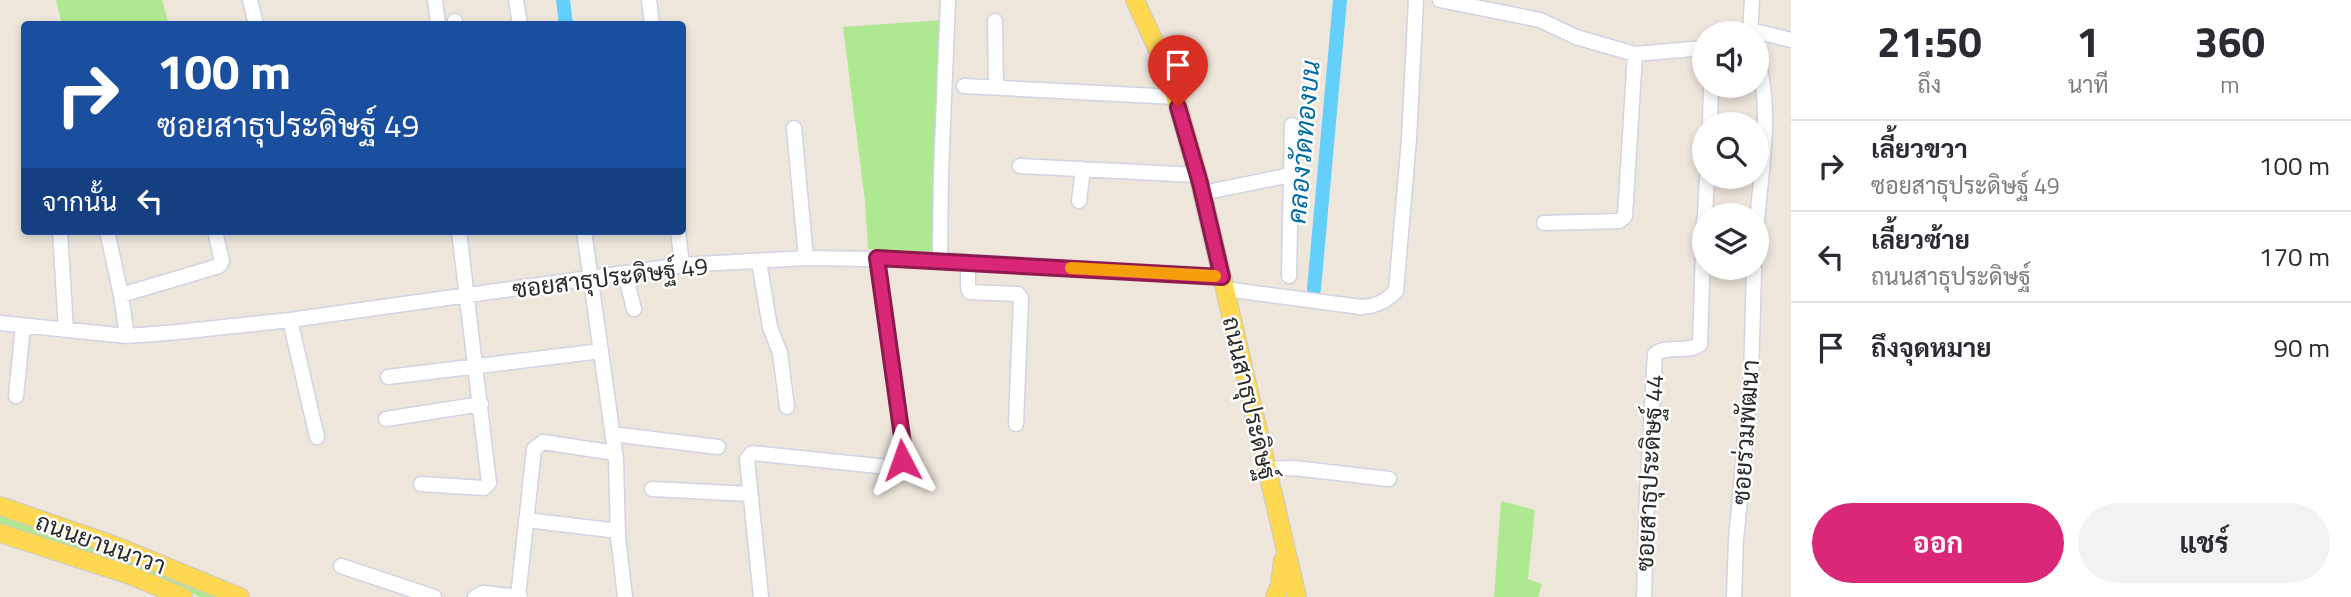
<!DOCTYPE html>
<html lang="th">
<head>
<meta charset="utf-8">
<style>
	body { margin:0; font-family:"Titillium Web",Sarabun,sans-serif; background:#f2f2f3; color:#2b2b33; height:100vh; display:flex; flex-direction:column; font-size:26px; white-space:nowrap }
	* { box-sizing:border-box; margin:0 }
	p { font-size:23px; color:#7c7c81 }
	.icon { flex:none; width:38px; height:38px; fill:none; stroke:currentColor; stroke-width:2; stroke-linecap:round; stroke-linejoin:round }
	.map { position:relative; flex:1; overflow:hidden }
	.side { display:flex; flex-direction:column; background:#fff; width:560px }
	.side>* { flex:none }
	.hud { position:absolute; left:21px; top:21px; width:665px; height:214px; border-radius:7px; box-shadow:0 4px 10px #0003; background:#1a4fa0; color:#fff; overflow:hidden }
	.fabs { position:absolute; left:1692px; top:21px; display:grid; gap:14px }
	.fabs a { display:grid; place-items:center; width:77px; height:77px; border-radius:50%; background:#fff; box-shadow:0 4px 10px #0003; font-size:35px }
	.pin { position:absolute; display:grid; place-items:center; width:60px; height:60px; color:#fff; margin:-72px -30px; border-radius:50% 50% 50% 0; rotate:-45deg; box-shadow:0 0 7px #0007 }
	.pin .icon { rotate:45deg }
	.me { position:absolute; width:77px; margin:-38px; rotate:356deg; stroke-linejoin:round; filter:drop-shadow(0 0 5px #0008) }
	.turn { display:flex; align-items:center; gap:24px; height:147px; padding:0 21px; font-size:32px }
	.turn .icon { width:91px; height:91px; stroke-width:2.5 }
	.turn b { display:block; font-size:49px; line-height:60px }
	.then { display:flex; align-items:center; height:66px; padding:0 21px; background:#0003; gap:14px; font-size:26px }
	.eta { display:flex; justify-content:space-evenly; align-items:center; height:119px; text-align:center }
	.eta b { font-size:42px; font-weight:700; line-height:49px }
	.button { display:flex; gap:14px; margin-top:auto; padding:14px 21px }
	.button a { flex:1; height:80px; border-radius:42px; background:#db2777; color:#fff; font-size:28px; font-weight:700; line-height:80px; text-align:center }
	.button a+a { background:#f2f2f3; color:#2b2b33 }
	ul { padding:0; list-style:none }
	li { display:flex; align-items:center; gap:21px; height:91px; padding:0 21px; border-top:2px solid #e1e1e2 }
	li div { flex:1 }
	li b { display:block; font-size:26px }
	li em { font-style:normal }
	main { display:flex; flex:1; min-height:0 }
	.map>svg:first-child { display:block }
</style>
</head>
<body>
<main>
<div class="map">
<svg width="1791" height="597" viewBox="0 0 1791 597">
	<rect width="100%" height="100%" fill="#eee6db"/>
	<!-- green -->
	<path fill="#aee992" d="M 56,0 L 162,0 L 169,24 L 62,24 Z
		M 941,20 L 935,252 L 868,249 L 865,201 L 843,27 Z
		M 1501,501 L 1535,510 L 1528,579 L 1542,584 L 1538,597 L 1494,597 Z
		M 0,516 L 113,554 L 223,597 L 200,597 L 137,570 L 0,524 Z"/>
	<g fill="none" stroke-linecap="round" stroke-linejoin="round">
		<!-- canal -->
		<path stroke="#64cffa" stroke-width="14" d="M 563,0 L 566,24
			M 1314,289 L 1340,0"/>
		<!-- minor casing -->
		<g stroke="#d0d3e4" stroke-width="17">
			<path id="minor" d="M 250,0 L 256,24
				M 435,0 L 438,24
				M 516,0 L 520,24
				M 649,0 L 652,24
				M 1440,0 L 1540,20 L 1576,37 L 1635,54 L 1704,48
				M 455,21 L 455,24
				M 995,21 L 996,88
				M 1751,30 L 1791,40
				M 1750,33 L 1752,0
				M 1757,58 C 1773,109 1761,169 1757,222
				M 964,86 L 1175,97
				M 1710,124 L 1711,86
				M 794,128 L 806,258
				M 1020,166 L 1197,175
				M 1202,193 L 1291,175
				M 1079,201 L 1083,169
				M 1705,215 L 1707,177
				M 1544,223 L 1619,221 L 1625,216 L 1635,54
				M 60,231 L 66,330
				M 107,231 L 121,295 L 127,336
				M 584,231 L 616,459 L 618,537 L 625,597
				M 678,231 L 682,265
				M 940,260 L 941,173 L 948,0
				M 759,262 L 770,327 L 780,353 L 787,407
				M 968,262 L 968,288 L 970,292 L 1018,294 L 1021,298 L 1016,424
				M 625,274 L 634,309
				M 1289,276 L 1292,125
				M 1225,289 L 1361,307 C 1376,306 1385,302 1396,291 L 1409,139 L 1416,0
				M 121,295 L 219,266 L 222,261 L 215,231
				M 290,320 L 317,437
				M 0,323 L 127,336 L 178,332 L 290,320 L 682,265 L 806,258 L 940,260 L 1222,277
				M 388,377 L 601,351
				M 16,396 L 23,326
				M 386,419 L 481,404
				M 612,434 L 718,447
				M 1266,469 L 1294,468 L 1389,479
				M 421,484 L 484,488 L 489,483 L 459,231
				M 652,489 L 750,494
				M 527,520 L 618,531
				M 341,566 L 434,597
				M 475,597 L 483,593 L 520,597
				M 518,597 L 534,449 L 543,442 L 615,453
				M 761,597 L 747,459 L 752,453 L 888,467 C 899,466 902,462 904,451 L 877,258
				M 1644,597 L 1647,493 L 1655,354 C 1668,344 1688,354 1700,344 L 1704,220
				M 1734,597 L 1736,540 L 1751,380 L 1754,268"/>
		</g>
		<!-- major casing -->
		<g stroke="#c8c8c8" stroke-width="20">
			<path id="major" d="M 1135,0 L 1169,74 L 1200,183 L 1297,597
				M 0,506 L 113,545 L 240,597
				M 0,533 L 130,575 L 183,597
				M 1275,597 L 1280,585 L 1283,560"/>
		</g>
		<!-- minor -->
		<use href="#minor" stroke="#fff" stroke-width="14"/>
		<!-- major -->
		<use href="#major" stroke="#fdd850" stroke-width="18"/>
	</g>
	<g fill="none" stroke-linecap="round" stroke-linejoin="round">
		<!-- route casing -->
		<g stroke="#8e194d" stroke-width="18">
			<path id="route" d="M 902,460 L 904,451 L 877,258 L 1222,277 L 1200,183 L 1178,107"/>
		</g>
		<!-- route -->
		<use href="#route" stroke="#db2777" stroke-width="12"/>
		<!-- slow -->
		<path stroke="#f59e0b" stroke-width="12" d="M 1071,268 L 1215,276"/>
	</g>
	<g text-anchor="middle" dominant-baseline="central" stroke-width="5" stroke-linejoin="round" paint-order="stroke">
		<!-- street labels -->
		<g font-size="24" fill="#2a2a2a" stroke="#fff">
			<text transform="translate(610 277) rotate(-7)">ซอยสาธุประดิษฐ์ 49</text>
			<text transform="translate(1250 398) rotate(77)">ถนนสาธุประดิษฐ์</text>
			<text transform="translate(1745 432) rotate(-86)">ซอยร่วมพัฒนา</text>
			<text transform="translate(1649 473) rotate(-87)">ซอยสาธุประดิษฐ์ 44</text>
			<text transform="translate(101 543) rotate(20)">ถนนยานนาวา</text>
		</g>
		<!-- water labels -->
		<g font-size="26" font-style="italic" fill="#016ba7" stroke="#fff">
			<text transform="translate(1303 142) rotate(-85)">คลองวัดทองบน</text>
		</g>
	</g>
</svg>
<div class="fabs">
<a><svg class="icon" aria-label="sound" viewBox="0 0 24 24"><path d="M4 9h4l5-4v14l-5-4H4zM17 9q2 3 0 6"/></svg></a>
<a><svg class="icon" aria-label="search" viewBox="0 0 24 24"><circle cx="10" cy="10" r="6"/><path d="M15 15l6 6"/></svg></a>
<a><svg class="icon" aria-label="layers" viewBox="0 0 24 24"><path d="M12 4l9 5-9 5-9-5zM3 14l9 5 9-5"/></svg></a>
</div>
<div class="pin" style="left:1178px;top:107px;background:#d93025"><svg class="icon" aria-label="arrive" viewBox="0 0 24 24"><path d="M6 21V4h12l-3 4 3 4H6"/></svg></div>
<svg class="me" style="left:902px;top:460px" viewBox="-20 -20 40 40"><path d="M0-17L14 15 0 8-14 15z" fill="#db2777" stroke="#fff" stroke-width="4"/></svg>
<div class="hud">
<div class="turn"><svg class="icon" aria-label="right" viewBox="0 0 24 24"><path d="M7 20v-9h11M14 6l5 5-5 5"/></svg><div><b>100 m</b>ซอยสาธุประดิษฐ์ 49</div></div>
<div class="then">จากนั้น<svg class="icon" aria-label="left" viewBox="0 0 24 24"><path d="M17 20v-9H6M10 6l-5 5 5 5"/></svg></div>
</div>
</div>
<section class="side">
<div class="eta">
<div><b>21:50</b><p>ถึง</p></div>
<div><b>1</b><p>นาที</p></div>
<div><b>360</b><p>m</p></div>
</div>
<ul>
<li><svg class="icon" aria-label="right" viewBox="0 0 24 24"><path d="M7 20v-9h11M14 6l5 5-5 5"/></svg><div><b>เลี้ยวขวา</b><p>ซอยสาธุประดิษฐ์ 49</p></div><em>100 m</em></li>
<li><svg class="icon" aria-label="left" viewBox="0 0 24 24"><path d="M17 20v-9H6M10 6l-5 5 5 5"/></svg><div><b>เลี้ยวซ้าย</b><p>ถนนสาธุประดิษฐ์</p></div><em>170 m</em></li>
<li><svg class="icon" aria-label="arrive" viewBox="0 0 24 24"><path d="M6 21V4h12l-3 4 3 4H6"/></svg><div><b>ถึงจุดหมาย</b></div><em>90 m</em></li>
</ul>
<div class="button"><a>ออก</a><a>แชร์</a></div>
</section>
</main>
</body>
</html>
